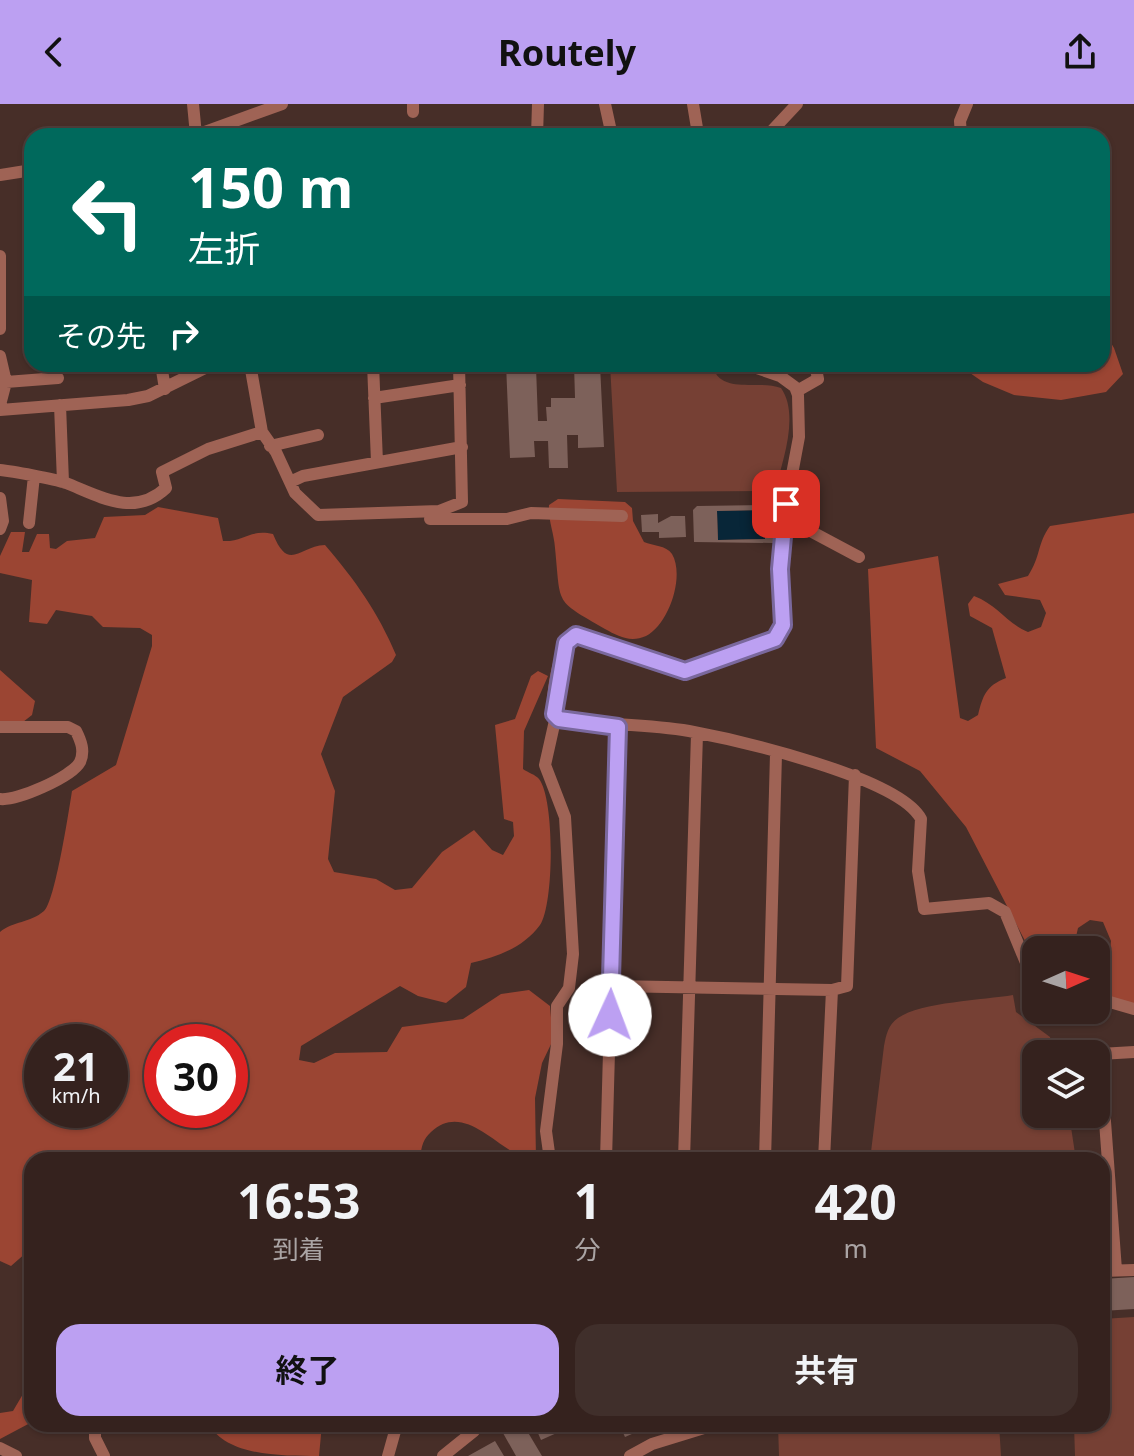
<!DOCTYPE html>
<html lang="ja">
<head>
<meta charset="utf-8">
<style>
	body { margin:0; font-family:"Noto Sans","Noto Sans JP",sans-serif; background:#402f2b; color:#f1f3f6; height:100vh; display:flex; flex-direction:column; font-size:30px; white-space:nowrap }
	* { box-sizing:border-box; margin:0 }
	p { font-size:26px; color:#aaa4a4 }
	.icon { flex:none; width:44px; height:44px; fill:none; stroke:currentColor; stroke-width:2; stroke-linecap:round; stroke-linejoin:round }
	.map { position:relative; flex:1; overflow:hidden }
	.panel { position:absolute; left:24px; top:1048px; width:1086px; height:280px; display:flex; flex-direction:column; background:#35221e; border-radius:24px; box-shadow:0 2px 6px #0004,0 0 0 2px #4f3f3c }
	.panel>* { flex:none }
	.hud { position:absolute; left:24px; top:24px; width:1086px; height:244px; border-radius:24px; box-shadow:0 2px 6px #0004,0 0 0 2px #4f3f3c; background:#00695c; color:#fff; overflow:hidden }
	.needle { width:52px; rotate:87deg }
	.buttons { position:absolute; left:1022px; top:832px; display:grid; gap:16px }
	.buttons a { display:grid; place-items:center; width:88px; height:88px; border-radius:16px; background:#35221e; box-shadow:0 2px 6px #0004,0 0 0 2px #4f3f3c; font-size:40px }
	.speed { position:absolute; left:24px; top:920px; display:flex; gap:16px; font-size:40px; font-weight:700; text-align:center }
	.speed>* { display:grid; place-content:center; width:104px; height:104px; border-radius:50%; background:#35221e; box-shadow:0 2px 6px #0004,0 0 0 2px #4f3f3c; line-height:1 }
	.speed small { font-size:20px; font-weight:400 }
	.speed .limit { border:12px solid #d22; background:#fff; color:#111 }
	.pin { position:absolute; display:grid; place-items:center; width:68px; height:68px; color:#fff; margin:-34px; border-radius:16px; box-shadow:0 4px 12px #0006 }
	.me { position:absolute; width:88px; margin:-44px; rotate:2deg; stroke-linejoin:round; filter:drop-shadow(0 0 6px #0008) }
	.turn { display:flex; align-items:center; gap:28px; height:168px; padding:0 32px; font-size:36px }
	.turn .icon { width:104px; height:104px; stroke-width:2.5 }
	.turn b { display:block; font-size:56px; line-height:68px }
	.then { display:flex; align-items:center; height:76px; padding:0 32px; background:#0003; gap:16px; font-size:30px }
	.eta { display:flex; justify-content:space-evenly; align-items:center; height:136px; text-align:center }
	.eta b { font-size:48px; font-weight:700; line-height:56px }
	.primary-button { display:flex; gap:16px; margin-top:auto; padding:16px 32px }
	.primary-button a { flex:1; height:92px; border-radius:24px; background:#bca0f2; color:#111; font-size:32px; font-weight:700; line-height:92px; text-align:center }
	.primary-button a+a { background:#402f2b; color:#f1f3f6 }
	header { display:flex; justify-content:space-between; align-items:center; height:104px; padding:0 32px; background:#bca0f2; color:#111; font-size:36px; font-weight:700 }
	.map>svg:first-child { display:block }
</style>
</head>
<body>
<header><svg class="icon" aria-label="back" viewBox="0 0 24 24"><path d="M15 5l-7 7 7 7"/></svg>Routely<svg class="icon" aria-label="share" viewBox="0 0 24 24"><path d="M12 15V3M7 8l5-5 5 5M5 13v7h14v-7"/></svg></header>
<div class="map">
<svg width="1134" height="1352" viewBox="0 0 1134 1352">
	<rect width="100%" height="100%" fill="#472e28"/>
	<!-- green -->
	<path fill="#764034" d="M 610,260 L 712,260 C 719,292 757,275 781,284 C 800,311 782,358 775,387 L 617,388 Z
		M 1013,891 L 1016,908 L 1050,933 L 1054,950 L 1036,950 L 1036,1010 L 1069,1010 L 1076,1056 L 870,1056 L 884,942 C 886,931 888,921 898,914 C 921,898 984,896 1013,891 Z
		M 1134,1213 L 1134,1352 L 1075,1352 L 1074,1320 L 1102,1320 L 1102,1215 Z
		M 778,1320 L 999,1320 L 1001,1352 L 779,1352 Z"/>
	<!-- forest -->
	<path fill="#9b4533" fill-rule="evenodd" d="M 1102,224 L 1114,244 L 1123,270 L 1106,288 L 1061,296 L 1014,291 L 983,278 L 957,260 L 1102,260 Z
		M 558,395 L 625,398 L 632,404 L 633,417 L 644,438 C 653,442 666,441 672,450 C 685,472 669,520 646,532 C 630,539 618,532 605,525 C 554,495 561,503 555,444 C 554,429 548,417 549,401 Z
		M 158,403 L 218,414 L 223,437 C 244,438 249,425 273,430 C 289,469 299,442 325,441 C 355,476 378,508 396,551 L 392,558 L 343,593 L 321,650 L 335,687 L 328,755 L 334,768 L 376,775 L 395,786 L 412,784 L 442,748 L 474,726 L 492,746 L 503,751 L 514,732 L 513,718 L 504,715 L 495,621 L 515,615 L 531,572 L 538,567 L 548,572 L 524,627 L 523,665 C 527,668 536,671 539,675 C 555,695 554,801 540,821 C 523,844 497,853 471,859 L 466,883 L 446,899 L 418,892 L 400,882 L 301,942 L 299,956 L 314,959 L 335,949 L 387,948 L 402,923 L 463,915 L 501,890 L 529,886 L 550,902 L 553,936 L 542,959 L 535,994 L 536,1056 C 503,1056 468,994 431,1028 C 423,1035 420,1045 421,1056 L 32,1056 L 32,1106 L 26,1125 L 27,1148 L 11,1162 L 0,1157 L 0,828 C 13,817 30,819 44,807 C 55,798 69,706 72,687 L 116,661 L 152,542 L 152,531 L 140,524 L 103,523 L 92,512 L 56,506 L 47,520 L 29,518 L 32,476 L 0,469 L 0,452 L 11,428 L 25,428 L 22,448 L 29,448 L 37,430 L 49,430 L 50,444 L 56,445 L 67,437 L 95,434 L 104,413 L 145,411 ZM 42,938 L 110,938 L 110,1006 L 42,1006 ZM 162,938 L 230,938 L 230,1006 L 162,1006 Z
		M 1134,409 L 1134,901 L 1105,891 L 1111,837 L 1103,818 L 1090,816 L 1078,824 L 1073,846 L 1036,846 L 1036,858 L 966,723 L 920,667 L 876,644 L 868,465 L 938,452 L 960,614 L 968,617 L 978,611 C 983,591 986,582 1006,574 L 992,524 L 970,512 L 968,500 L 974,492 C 998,501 1006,519 1028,528 L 1041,523 L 1046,509 L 1040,496 L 1005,491 L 998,480 L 1028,472 C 1041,452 1037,440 1050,422 Z
		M 0,566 L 35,597 L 32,611 L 14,625 L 0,627 Z
		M 32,1255 L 32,1318 L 0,1335 L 0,1309 L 13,1307 L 23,1290 Z
		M 209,1320 L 322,1320 L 319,1352 C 281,1352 226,1352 209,1320 Z"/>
	<!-- water -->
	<path fill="#082638" d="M 764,406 L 765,435 L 718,436 L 717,407 Z"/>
	<!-- building -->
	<path fill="#7d615a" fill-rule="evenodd" d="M 506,260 L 542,260 L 536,263 L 538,317 L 547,317 L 546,303 L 551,303 L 551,294 L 575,294 L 574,260 L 600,261 L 604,343 L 578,344 L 578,331 L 567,331 L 568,364 L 549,364 L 548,337 L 534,337 L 535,353 L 510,354 Z
		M 773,401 L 774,439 L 694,438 L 693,406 L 697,402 ZM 764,406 L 765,435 L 718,436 L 717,407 Z
		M 658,410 L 658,419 L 671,412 L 685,412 L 686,433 L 659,434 L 659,428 L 642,428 L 641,411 Z
		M 1134,1173 L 1134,1205 L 1102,1207 L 1102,1175 Z
		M 518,1320 L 523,1320 L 542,1352 L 516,1352 L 503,1329 Z
		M 534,1320 L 577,1320 L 541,1336 Z
		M 619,1320 L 655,1320 L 625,1333 Z
		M 495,1337 L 504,1352 L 468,1352 Z"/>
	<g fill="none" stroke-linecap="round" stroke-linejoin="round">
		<!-- minor -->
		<path stroke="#9f6355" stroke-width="12" d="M 193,0 L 196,31
			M 413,0 L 413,8
			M 605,0 L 612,32
			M 693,0 L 698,30
			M 194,32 L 282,0
			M 537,32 L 538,0
			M 669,32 L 740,28 L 753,32
			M 767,32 L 797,0
			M 961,32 L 960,17 L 967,0
			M 0,71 L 32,66
			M 0,152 L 0,225
			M 0,252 L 6,278 L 0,301
			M 161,260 L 165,285
			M 250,260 L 262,328 L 276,348 L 295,389 L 318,411 L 439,407 L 462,398 L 459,260
			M 373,260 L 377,358
			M 745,260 L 780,272 L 795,283 L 798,291 L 799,333 L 784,413 L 780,465 L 781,530 L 765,540 L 685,567 L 576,531 C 558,541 551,591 554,610 L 559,615 C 602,621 647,620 689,627 C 737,636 899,673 921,715 L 918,767 L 924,805 L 989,799 L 1005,808 L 1036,883
			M 6,278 L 58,274
			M 797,287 L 818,275 L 815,260
			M 374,294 L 460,281
			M 60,301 L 63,378
			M 0,306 L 128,296 L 148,292 L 213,260
			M 270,342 L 318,331
			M 0,366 C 12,367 54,375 66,379 C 99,392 134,414 166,384 L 162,368 L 208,345 L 262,328
			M 290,378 L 303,372 L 462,343
			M 0,394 L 3,417 L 0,425
			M 784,413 L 859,453
			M 430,415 L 507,415 L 531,409 L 622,412
			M 29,419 L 34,372
			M 0,623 L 68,623 L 76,627 C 81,637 85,647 80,658 C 72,673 17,697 0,695
			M 611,882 L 832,886 L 847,882 L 855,671
			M 1096,894 L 1134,905
			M 550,1056 L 546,1027 L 557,940 L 557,902 L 569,884 L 573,850 L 565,713 L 545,661 L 556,612
			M 606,1056 L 618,623
			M 684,1056 L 697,630
			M 765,1056 L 776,650
			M 824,1056 L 832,886
			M 1116,1166 L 1100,950 L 1134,948
			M 1102,1167 L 1134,1166
			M 95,1320 L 95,1334 L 104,1352
			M 0,1344 L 16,1352
			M 388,1352 L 397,1320
			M 443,1352 L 474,1327
			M 630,1352 L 652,1340 L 717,1320"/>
	</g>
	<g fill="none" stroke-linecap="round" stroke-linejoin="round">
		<!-- route casing -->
		<g stroke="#7a689d" stroke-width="20">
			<path id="route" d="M 610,911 L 618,623 L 559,615 L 554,610 L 566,539 L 576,531 L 685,567 L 775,535 L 783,521 L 780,465 L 786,400"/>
		</g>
		<!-- route -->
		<use href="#route" stroke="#bca0f2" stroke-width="14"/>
	</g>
</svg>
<div class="buttons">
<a><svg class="needle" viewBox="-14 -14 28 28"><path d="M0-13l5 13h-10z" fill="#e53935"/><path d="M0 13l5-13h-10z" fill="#aaa4a4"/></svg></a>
<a><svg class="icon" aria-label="layers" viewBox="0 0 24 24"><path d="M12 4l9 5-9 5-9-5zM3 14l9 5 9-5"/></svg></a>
</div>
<div class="speed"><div>21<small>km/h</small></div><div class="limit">30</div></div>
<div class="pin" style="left:786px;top:400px;background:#d93025"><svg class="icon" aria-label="arrive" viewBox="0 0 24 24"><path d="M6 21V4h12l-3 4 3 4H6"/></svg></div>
<svg class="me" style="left:610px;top:911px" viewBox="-20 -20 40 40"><circle r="19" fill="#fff"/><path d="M0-13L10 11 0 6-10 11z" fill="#bca0f2"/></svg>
<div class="hud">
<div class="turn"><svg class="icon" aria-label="left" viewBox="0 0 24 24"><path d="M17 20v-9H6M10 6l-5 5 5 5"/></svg><div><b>150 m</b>左折</div></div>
<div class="then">その先<svg class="icon" aria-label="right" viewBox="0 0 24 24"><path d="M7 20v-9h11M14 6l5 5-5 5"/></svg></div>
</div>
<section class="panel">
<div class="eta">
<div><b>16:53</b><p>到着</p></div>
<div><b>1</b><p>分</p></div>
<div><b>420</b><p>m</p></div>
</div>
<div class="primary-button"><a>終了</a><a>共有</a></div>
</section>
</div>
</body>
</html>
